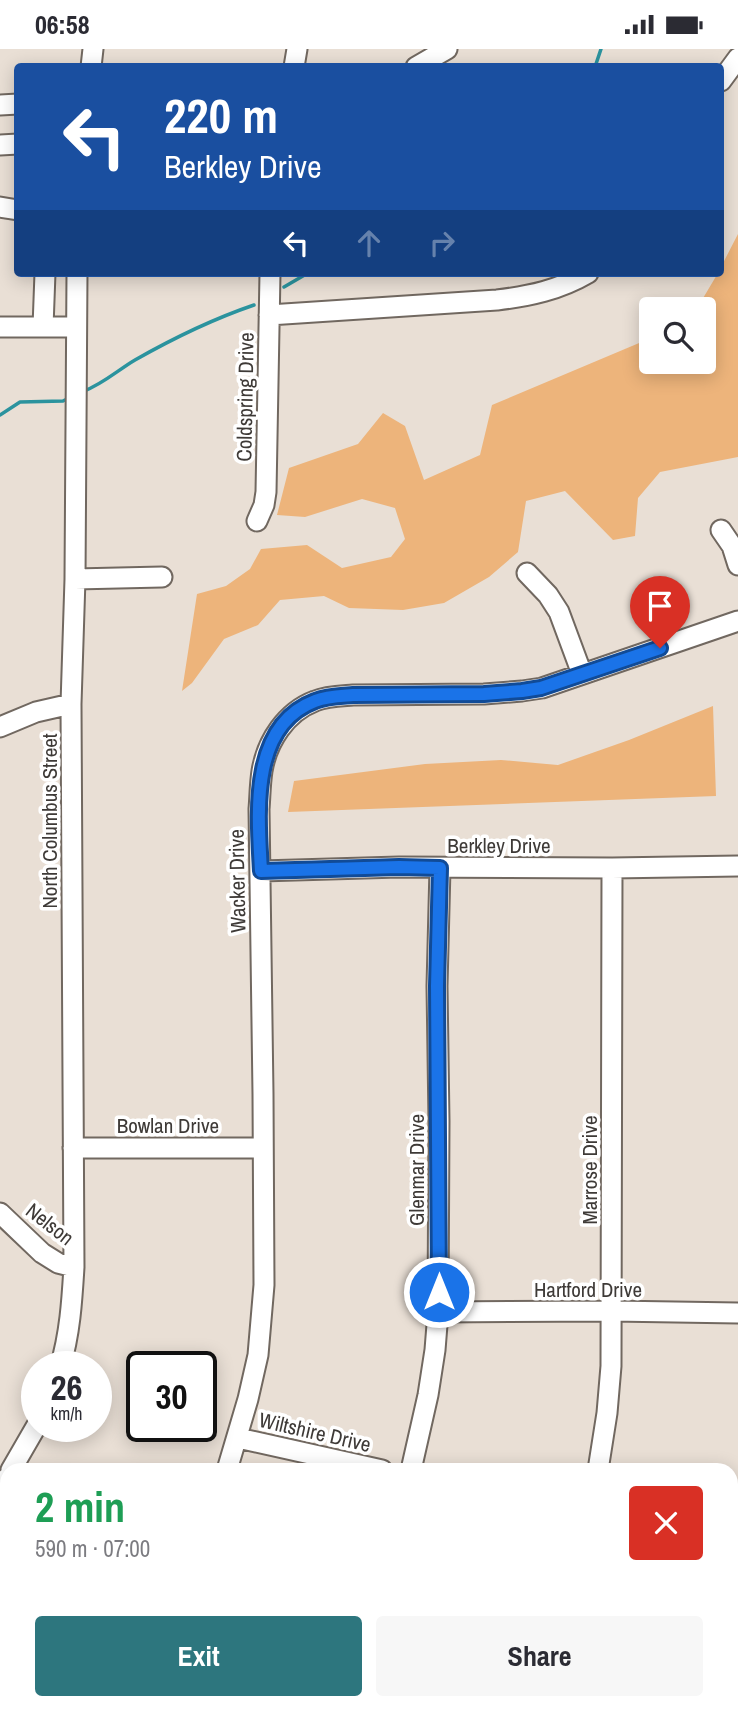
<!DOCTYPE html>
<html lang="en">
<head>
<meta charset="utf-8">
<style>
	body { margin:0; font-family:"Archivo Narrow",sans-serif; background:#f7f7f7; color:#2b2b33; height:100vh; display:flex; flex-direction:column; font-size:26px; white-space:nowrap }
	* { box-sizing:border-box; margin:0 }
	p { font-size:23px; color:#7c7c81 }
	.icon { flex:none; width:38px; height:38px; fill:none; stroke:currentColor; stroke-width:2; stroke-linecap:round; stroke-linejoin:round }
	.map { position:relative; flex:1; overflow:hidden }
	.panel { position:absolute; left:0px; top:1414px; width:738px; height:247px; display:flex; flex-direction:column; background:#fff; border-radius:21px 21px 0 0; box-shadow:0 4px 18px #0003 }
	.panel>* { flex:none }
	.guide { position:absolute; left:14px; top:14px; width:710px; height:214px; border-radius:7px; box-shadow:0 4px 18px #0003; background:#1a4fa0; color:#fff; overflow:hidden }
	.tools { position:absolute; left:639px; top:248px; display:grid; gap:14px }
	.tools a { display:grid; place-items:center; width:77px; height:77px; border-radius:7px; background:#fff; box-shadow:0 4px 18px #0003; font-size:35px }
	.speed { position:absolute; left:21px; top:1302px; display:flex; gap:14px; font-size:35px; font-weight:700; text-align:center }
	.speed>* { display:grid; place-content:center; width:91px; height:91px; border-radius:50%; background:#fff; box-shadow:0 4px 18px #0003; line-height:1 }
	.speed small { font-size:18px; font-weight:400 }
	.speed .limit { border:4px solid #111; border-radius:10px; background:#fff; color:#111 }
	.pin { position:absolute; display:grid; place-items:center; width:60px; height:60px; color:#fff; margin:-72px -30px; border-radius:50% 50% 50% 0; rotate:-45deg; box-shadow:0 0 7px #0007 }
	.pin .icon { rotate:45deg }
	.me { position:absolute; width:77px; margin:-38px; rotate:0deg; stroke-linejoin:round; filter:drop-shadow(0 0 5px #0008) }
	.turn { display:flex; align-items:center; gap:24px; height:147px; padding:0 35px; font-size:32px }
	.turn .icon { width:91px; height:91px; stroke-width:2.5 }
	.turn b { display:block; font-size:49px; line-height:60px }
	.lanes { display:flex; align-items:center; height:66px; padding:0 35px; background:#0003; justify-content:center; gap:35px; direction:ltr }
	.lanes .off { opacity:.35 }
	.round { display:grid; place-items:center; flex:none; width:74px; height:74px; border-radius:7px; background:#f7f7f7 }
	.head { display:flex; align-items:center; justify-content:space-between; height:119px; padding:0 35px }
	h1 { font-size:42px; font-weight:800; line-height:52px; color:#1e9e55 }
	.cta { display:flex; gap:14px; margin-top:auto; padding:14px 35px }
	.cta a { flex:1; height:80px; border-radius:7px; background:#2d767e; color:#fff; font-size:28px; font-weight:800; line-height:80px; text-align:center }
	.cta a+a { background:#f7f7f7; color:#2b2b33 }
	.status { display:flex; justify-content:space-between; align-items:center; height:49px; padding:0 35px; background:#fff; direction:ltr }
	.status svg { height:19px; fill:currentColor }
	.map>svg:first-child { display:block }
</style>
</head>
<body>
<div class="status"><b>06:58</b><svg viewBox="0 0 49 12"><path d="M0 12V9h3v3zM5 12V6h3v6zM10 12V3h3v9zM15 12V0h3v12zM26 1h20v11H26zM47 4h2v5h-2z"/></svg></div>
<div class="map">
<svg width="738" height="1660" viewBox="0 0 738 1660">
	<rect width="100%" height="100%" fill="#e9dfd5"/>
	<!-- green -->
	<path fill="#edb47b" d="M 738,185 L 738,408 L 660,423 L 638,449 L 635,487 L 613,491 L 565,442 L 526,452 L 518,503 L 489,528 L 444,554 L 403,561 L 349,559 L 324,547 L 280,551 L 258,576 L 224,590 L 192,634 L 182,642 L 197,545 L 226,537 L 250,520 L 261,500 L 307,496 L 342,519 L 391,508 L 405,490 L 395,459 L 362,450 L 305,468 L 277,466 L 289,419 L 358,395 L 383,364 L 405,377 L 424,431 L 480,406 L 492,356 L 651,289 L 651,313 L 704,313 L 704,261 L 696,261 L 718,224 L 721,224 L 721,218 Z
		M 713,657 L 716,747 L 288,763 L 294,732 L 425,715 L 501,711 L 558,716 L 629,691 Z"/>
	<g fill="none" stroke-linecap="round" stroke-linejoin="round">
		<!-- stream -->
		<path stroke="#2b939e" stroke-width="3.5" d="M 595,18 L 601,0
			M 284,238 L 308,224
			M 84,342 C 103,335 118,321 135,311 C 172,290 213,270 254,256
			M 0,366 L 20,353 L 63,352 L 71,348"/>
		<!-- minor casing -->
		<g stroke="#716860" stroke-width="23">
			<path id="minor" d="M 91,18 L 93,0
				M 294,18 L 297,0
				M 416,18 L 447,0
				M 721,32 L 738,9
				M 0,56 L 18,55
				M 0,96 L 18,95
				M 0,158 L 18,161
				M 269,266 L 497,251 C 530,247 559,241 588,224
				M 0,278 L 76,278
				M 43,278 L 45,224
				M 257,472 L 264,456 L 266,443 L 270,224
				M 721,481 L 732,497 L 738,516
				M 527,524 L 548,546 L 559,563 L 582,625
				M 75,530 L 162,528
				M 0,678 L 36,663 L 71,655
				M 261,822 L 399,818 L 612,819 L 738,817
				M 73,1099 L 263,1099
				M 0,1164 L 42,1204 L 58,1214 L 74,1218
				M 438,1263 L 612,1262 L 738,1264
				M 60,1318 C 70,1285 72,1251 74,1218 L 71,655 L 75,530 L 77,224
				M 238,1389 L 382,1421
				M 11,1421 L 37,1376
				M 227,1421 L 248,1350 L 258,1306 L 264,1236 L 263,1045 L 259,760 C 260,748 260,735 262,722 C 267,692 286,663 315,652 C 327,647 340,647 353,646 L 484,645 L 522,642 L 542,639 L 738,572
				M 411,1421 L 428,1346 L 435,1301 L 438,1263 L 439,1072 L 437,937 L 440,819
				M 598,1421 L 607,1364 L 611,1317 L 612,819
				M 0,1441 L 7,1429
				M 0,1575 L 7,1580
				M 133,1654 L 144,1660
				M 297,1660 L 301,1654
				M 504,1660 L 508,1654"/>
		</g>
		<!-- minor -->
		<use href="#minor" stroke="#fff" stroke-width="19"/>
	</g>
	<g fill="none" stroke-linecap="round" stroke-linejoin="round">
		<!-- route casing -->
		<g stroke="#114b97" stroke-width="18">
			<path id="route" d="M 439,1243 L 437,937 L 440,819 L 399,818 L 261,822 C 258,765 249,677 315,652 C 327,647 340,647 353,646 L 484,645 L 522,642 L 541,639 L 660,599"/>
		</g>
		<!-- route -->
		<use href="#route" stroke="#1a73e8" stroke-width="12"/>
	</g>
	<g text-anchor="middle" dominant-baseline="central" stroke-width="7" stroke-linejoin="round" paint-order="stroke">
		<!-- street labels -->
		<g font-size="21" fill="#3e3a37" stroke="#fff">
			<text transform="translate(245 348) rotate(-89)">Coldspring Drive</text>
			<text transform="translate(49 772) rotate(-90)">North Columbus Street</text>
			<text x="499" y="796">Berkley Drive</text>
			<text transform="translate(237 832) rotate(-91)">Wacker Drive</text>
			<text x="168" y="1076">Bowlan Drive</text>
			<text transform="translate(416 1121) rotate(-90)">Glenmar Drive</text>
			<text transform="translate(589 1121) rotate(-90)">Marrose Drive</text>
			<text transform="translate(50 1175) rotate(38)">Nelson</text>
			<text x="588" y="1240">Hartford Drive</text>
			<text transform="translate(315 1383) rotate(13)">Wiltshire Drive</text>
		</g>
	</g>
</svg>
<div class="tools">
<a><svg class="icon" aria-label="search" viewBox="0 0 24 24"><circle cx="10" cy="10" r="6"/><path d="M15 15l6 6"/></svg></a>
</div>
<div class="speed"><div>26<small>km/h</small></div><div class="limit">30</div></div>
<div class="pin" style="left:660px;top:599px;background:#d93025"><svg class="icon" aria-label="arrive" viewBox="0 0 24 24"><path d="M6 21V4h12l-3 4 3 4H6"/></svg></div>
<svg class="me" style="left:439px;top:1243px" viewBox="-20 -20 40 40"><circle r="17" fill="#1a73e8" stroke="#fff" stroke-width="3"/><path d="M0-11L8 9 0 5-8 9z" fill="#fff"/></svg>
<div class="guide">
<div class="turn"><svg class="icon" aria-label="left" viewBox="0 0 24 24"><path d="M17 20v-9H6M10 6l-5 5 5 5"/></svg><div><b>220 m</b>Berkley Drive</div></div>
<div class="lanes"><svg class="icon" aria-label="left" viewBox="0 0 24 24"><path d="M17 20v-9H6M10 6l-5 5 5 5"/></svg><svg class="icon off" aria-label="ahead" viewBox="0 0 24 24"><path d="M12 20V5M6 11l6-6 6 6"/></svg><svg class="icon off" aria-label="right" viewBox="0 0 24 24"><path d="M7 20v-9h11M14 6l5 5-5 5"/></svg></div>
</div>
<section class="panel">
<div class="head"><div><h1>2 min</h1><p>590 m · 07:00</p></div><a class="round" style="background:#d93025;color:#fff"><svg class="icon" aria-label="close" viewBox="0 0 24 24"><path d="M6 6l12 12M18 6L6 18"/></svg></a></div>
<div class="cta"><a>Exit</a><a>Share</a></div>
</section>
</div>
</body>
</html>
